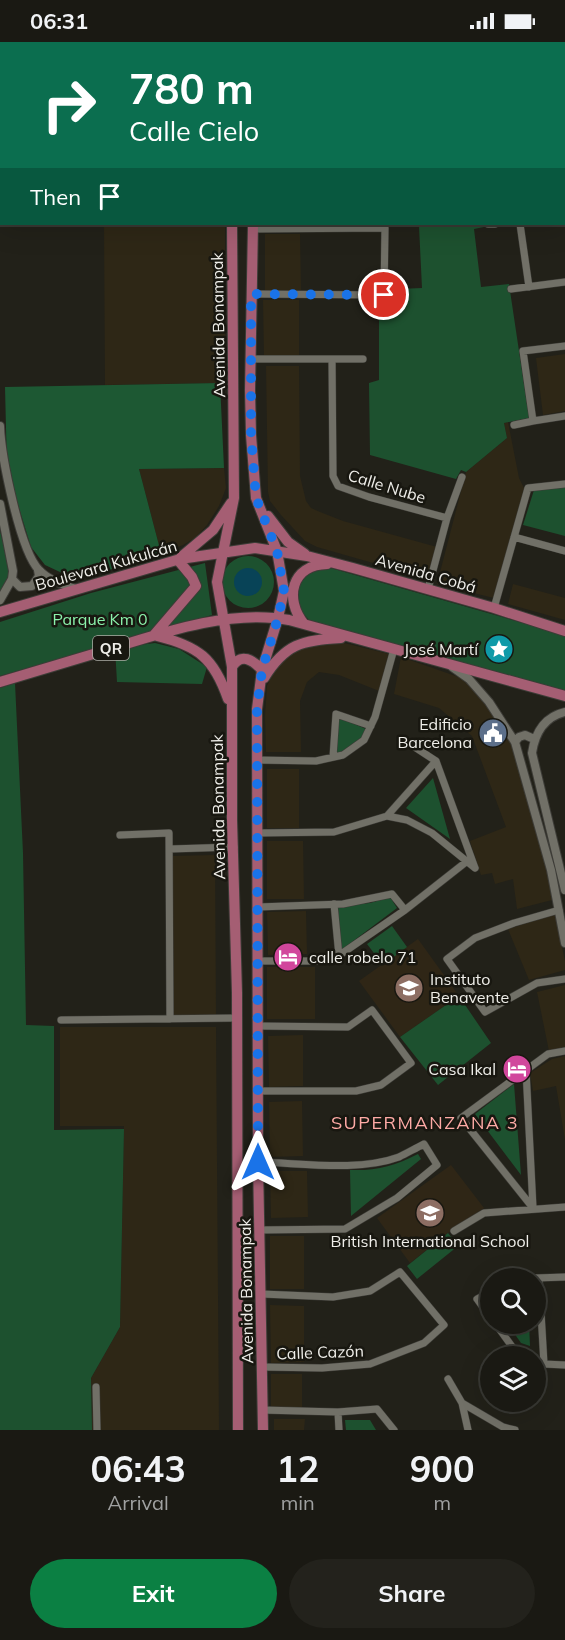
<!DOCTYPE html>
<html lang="en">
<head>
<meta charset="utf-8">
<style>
	body { margin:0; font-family:Mulish,sans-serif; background:#23221c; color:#f1f3f6; height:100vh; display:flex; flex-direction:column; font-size:22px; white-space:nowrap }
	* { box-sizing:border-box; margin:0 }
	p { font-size:20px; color:#9fa0a0 }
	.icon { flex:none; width:33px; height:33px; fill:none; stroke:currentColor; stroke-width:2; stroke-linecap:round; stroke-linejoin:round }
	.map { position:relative; height:1388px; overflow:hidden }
	.sheet { display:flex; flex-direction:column; background:#1a1913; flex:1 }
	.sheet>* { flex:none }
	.hud { position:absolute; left:0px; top:0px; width:566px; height:183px; box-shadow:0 6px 24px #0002,0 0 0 2px #383833; background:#0b6e4f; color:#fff; overflow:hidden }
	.tools { position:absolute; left:480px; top:1226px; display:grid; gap:12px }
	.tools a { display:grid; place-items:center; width:66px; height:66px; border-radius:50%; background:#1a1913; box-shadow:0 6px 24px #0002,0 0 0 2px #383833; font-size:30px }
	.pin { position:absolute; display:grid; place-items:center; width:51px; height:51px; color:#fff; margin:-26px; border:3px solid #fff; border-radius:50%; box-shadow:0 2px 6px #0007 }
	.me { position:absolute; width:66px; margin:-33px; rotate:0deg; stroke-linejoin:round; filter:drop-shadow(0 0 4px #0008) }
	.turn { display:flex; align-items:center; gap:21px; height:126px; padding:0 30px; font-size:27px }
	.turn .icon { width:78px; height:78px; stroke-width:2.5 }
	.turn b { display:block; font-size:42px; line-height:51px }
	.then { display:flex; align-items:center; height:57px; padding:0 30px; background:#0003; gap:12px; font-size:22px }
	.eta { display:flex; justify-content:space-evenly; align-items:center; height:102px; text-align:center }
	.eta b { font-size:36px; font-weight:700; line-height:42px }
	.primary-button { display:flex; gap:12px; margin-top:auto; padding:12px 30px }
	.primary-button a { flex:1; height:69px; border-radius:36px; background:#0b8043; color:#fff; font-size:24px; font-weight:700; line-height:69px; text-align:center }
	.primary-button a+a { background:#23221c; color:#f1f3f6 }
	.status { display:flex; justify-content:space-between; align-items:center; height:42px; padding:0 30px; background:#1a1913; direction:ltr }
	.status svg { height:16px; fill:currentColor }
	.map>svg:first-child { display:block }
</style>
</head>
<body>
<div class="status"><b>06:31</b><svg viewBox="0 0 49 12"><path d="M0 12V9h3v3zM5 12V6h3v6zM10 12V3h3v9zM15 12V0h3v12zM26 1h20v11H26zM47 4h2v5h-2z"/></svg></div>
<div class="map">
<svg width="565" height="1388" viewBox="0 0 565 1388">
	<rect width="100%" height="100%" fill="#222119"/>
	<!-- commercial -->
	<path fill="#2e2716" d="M 104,182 L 225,182 L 225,341 L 105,343 Z
		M 265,192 L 300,192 L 301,248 L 265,249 Z
		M 263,258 L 299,258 L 299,314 L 264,315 Z
		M 565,312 L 565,369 L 543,373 L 536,316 Z
		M 266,324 L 299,324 L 300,434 L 306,459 L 311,466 L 320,470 L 343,479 L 437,505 L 429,537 L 317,505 L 305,499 L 281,473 L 270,459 L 268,450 Z
		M 508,380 L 519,436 L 525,448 L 498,557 L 437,542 L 466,430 L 507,396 L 504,381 Z
		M 224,426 L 226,446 L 219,464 L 207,483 L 195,496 L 183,503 L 161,511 L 139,427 Z
		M 513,542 L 565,556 L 565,578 L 508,562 Z
		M 340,600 L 389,612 L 379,649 L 339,633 L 319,630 L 307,640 L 300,659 L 301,710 L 266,710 L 265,674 L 267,644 L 281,616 L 309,601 Z
		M 401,615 L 467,638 L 489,663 L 513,702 L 546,823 L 552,858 L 517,867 L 513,837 L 495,842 L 492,831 L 481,833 L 470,799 L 506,785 L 472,694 L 439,666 L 394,652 Z
		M 267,727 L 299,727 L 299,786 L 267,786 Z
		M 267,799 L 303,799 L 304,857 L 267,857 Z
		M 215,813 L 216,974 L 174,974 L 172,814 Z
		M 306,869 L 307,912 L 268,913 L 267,870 Z
		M 555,872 L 565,919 L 565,928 L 529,938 L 508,887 Z
		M 267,925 L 315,925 L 315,977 L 267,977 Z
		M 565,943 L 565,1005 L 549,1009 L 537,950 Z
		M 60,985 L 216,985 L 219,1388 L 92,1388 L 91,1336 L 120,1285 L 124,1084 L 60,1084 Z
		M 303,993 L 303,1044 L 269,1045 L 268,994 Z
		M 565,1014 L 565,1098 L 556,1044 L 533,1049 L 530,1031 L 552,1017 Z
		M 302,1059 L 303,1114 L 270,1115 L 269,1060 Z
		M 270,1129 L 307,1129 L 308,1175 L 271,1176 Z
		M 270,1194 L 304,1194 L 304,1247 L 270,1247 Z
		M 270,1263 L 304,1264 L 304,1320 L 271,1321 Z
		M 271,1332 L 302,1332 L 302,1365 L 271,1365 Z
		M 274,1377 L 305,1377 L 304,1388 L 274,1388 Z"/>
	<!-- education -->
	<path fill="#2f2616" d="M 418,897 L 459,954 L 400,995 L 359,939 Z
		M 451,1123 L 484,1166 L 448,1191 L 410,1221 L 377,1176 Z"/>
	<!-- green -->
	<path fill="#1d512f" d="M 397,182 L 483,182 L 484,185 L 474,187 L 481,245 L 509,242 L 529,376 L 504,381 L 507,396 L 466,430 L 461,428 L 456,437 L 370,413 L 369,341 L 379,338 L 379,258 L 400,258 L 399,247 L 422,246 L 419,184 L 397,184 Z
		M 565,445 L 565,494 L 523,483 L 534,448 Z
		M 0,489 L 11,529 L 0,551 Z
		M222 540a26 26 0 1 1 52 0a26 26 0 1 1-52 0Z
		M 205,521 L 212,573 L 0,634 L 0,580 L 91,551 Z
		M 320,523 L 565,593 L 565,651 L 309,578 L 295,562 C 296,538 300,534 320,523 Z
		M 155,601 L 179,607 L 207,625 L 202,642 L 117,640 L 115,606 Z
		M 15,641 L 23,811 L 26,983 L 54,984 L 54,1088 L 124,1087 L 120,1285 L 91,1336 L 92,1388 L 0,1388 L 0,646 Z
		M 338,675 L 366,687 C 361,700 349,710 335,714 Z
		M 433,736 L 450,797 L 406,766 Z
		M 390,855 L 397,866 L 340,909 L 337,864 L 370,861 Z
		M 392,884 L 407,905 L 383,923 L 367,902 Z
		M 459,954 L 491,1001 L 438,1043 L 400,995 Z
		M 514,1042 L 521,1133 L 475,1072 Z
		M 418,1112 L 421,1117 L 351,1174 L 350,1128 C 375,1129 395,1124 418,1112 Z
		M 448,1191 L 458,1204 L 417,1237 L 407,1224 Z
		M 507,1281 L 529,1281 L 530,1304 L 521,1301 Z
		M 345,1378 L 370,1378 L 376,1388 L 346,1388 Z"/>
	<!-- forest -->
	<path fill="#1d5833" d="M 220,341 L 224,426 L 139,427 L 161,511 L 139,520 L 75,537 L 45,523 L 31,505 L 7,427 L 5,345 Z"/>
	<!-- water -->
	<path fill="#084357" d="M234 540a14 14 0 1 1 28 0a14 14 0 1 1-28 0Z"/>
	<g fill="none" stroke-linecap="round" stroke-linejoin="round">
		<!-- minor casing -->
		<g stroke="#3d3c37" stroke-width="8">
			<path id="minor" d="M 0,13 L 2,13
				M 564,33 L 565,33
				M 564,100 L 565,100
				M 564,172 L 565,172
				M 488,182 L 495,182
				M 520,182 L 529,245
				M 511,247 L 565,240
				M 251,252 L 384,253 L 385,186 L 253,187
				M 565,304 L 523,309 L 533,379 L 565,374
				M 251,317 L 363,317
				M 332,317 L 333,434 L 338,444 L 369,455 L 447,476
				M 514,383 L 533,379
				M 514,495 L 565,509
				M 428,547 L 447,476 L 462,435
				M 494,566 L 528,446 L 565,442
				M 413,704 L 436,719 L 475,826
				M 333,715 L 336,672 L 371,684
				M 256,718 L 316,719 L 343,713 L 364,698 L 375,675 L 394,607
				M 387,774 L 436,719
				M 258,791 L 334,790 L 387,774 L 407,778 L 432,791 L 475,826
				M 120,793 L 169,791 L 170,977
				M 170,807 L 234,805
				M 334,862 L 339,914
				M 258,865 L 343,862 L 392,852 L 405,868
				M 559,868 L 514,881 L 475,896 L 447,917 L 485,970 L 537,941 L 565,937
				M 258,919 L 331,919 L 405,868 L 466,820
				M 61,978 L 237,976
				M 526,1028 L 533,1166
				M 258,1049 L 356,1049 L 381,1043 L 411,1021 L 372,968 L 348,985 L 258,984
				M 258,1120 C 302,1121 358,1130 399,1115 C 407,1111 416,1106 424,1102 L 437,1123 L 397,1156 L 345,1187 L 260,1188
				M 533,1166 L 461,1076 L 548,1012 L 565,1009
				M 454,1189 L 484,1171 L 565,1165
				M 536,1236 L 565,1235
				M 539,1236 L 544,1322
				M 490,1250 L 477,1257 L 490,1275
				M 495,1281 L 516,1310 L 526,1314
				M 536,1318 L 544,1322 L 565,1323
				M 262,1325 L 322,1326 L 370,1322 L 424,1301 L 444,1283 L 400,1230 L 370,1249 L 333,1255 L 262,1252
				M 448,1337 L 462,1361 L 468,1388
				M 96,1345 L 97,1388
				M 462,1361 L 503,1385 L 515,1388
				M 262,1368 L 338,1370 L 377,1367 L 394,1388
				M 338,1370 L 339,1388"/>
		</g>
		<!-- tertiary casing -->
		<g stroke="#3d3c37" stroke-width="10">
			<path id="tertiary" d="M 0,384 C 1,413 20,509 39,528 C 48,538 64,543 76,547
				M 0,462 L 13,529 L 12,537 L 0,558
				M 12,537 L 20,545 L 32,544 L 39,534 L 38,528
				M 452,625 L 469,637 L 489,660 L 515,700 L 551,828 L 565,901
				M 565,670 C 544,675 535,691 532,711 L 565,848
				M 515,700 L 519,695 L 525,693 L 534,697"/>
		</g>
		<!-- primary casing -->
		<g stroke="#3d3c37" stroke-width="12">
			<path id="primary" d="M 230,0 L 230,2
				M 253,0 L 253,2
				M 232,182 L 234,456 L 217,540 L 232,625 L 232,778 L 237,951 L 238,1388
				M 253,182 L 250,348 L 251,393 L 256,456 L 277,509 L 284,549 L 278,576 L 262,628 L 257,667 L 258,1120 L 263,1388
				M 268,474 L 288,500 L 305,512
				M 181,515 L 213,488 L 231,461
				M 0,570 L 180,517 L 255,506 L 307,514 L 353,526 L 494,566 L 565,589
				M 304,582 C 284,557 291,523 327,522
				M 154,593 L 196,544 L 192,535 L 178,518
				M 157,594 C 198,604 214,616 228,657
				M 232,625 C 241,610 253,618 262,628
				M 264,636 C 285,602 302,598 341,596
				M 0,640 C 37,629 73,618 110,607 C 164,590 232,567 289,578 L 565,654"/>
		</g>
		<!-- minor -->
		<use href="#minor" stroke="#717067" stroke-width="7"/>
		<!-- tertiary -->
		<use href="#tertiary" stroke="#717067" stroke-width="8"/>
		<!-- primary -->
		<use href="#primary" stroke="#a55e73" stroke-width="10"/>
	</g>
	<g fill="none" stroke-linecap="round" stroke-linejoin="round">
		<!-- route -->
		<path stroke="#1a73e8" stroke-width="10" stroke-dasharray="0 18" d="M 258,1120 L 257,667 L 262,628 L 278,576 L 284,549 L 277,509 L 256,456 L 251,393 L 251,252 L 384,253"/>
	</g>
	<!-- icons -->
	<defs>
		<g id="sight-disc" transform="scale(1.5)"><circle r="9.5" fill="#0f9aa8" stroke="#181710"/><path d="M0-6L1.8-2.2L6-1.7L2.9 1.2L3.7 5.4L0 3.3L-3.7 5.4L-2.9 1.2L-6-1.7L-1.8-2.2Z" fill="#fff"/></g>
		<g id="civic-disc" transform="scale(1.5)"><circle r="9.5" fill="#5c6f8a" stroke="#181710"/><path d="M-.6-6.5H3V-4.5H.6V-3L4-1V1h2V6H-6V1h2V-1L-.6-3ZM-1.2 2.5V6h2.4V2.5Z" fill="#fff"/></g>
		<g id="hotel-disc" transform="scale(1.5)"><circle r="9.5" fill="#d1479c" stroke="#181710"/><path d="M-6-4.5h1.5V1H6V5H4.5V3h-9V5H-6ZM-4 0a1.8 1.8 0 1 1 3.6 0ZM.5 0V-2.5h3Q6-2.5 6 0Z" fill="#fff"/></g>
		<g id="school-disc" transform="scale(1.5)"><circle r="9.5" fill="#8d6e63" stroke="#181710"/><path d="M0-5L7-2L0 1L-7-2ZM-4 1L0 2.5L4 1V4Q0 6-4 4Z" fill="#fff"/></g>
	</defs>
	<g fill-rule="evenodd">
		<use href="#sight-disc" x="499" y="607"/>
		<use href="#civic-disc" x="493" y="691"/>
		<use href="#hotel-disc" x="288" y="915"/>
		<use href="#school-disc" x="409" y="946"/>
		<use href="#hotel-disc" x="517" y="1027"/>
		<use href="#school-disc" x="430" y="1171"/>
	</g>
	<g text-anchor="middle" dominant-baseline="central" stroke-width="5" stroke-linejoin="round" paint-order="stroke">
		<!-- shield labels -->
		<rect fill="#181710" stroke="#aeaea8" stroke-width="1.5" x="93" y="594" width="36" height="24" rx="4.5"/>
		<g font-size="15" font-weight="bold" fill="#efeee9">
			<text x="111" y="606">QR</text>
		</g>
		<!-- street labels -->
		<g font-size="16" fill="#efeee9" stroke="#181710">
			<text transform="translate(218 283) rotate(-91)">Avenida Bonampak</text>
			<text transform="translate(387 444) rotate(17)">Calle Nube</text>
			<text transform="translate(106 523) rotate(-16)">Boulevard Kukulcán</text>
			<text transform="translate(426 531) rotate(16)">Avenida Cobá</text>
			<text transform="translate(218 765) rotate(-91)">Avenida Bonampak</text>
			<text transform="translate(246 1249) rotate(-91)">Avenida Bonampak</text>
			<text transform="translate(320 1310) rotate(-2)">Calle Cazón</text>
		</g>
		<!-- park labels -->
		<g font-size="16" fill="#8bf2ab" stroke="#181710">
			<text x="100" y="577">Parque Km 0</text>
		</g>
		<!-- poi labels -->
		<g font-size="16" fill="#efeee9" stroke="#181710" text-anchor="end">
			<text x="478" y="607">José Martí</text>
			<text x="472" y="682">Edificio<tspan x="472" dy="18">Barcelona</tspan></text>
			<text x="309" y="915" text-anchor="start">calle robelo 71</text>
			<text x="430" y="937" text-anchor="start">Instituto<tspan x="430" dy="18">Benavente</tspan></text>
			<text x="496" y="1027">Casa Ikal</text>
			<text x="430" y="1199" text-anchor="middle">British International School</text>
		</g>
		<!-- neighbourhood labels -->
		<g font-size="18" letter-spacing="1.5" fill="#ffaba6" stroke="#181710">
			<text x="425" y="1080">SUPERMANZANA 3</text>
		</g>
	</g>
</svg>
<div class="tools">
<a><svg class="icon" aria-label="search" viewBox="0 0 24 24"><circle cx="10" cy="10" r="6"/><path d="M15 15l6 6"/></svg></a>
<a><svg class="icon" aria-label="layers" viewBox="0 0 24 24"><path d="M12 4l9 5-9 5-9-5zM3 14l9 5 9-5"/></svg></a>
</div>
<div class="pin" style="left:384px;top:253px;background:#d93025"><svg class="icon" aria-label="arrive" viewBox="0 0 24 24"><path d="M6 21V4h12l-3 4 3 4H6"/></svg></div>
<svg class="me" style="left:258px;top:1120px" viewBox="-20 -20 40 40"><path d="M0-17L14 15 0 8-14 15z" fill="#1a73e8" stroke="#fff" stroke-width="4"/></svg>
<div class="hud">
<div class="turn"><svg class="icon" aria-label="right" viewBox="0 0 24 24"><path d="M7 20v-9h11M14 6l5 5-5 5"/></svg><div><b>780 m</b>Calle Cielo</div></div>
<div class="then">Then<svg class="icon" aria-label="arrive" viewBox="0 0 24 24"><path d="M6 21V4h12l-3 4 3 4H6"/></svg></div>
</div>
</div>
<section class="sheet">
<div class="eta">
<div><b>06:43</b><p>Arrival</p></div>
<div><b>12</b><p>min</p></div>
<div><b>900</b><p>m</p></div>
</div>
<div class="primary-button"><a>Exit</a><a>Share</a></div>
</section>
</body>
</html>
